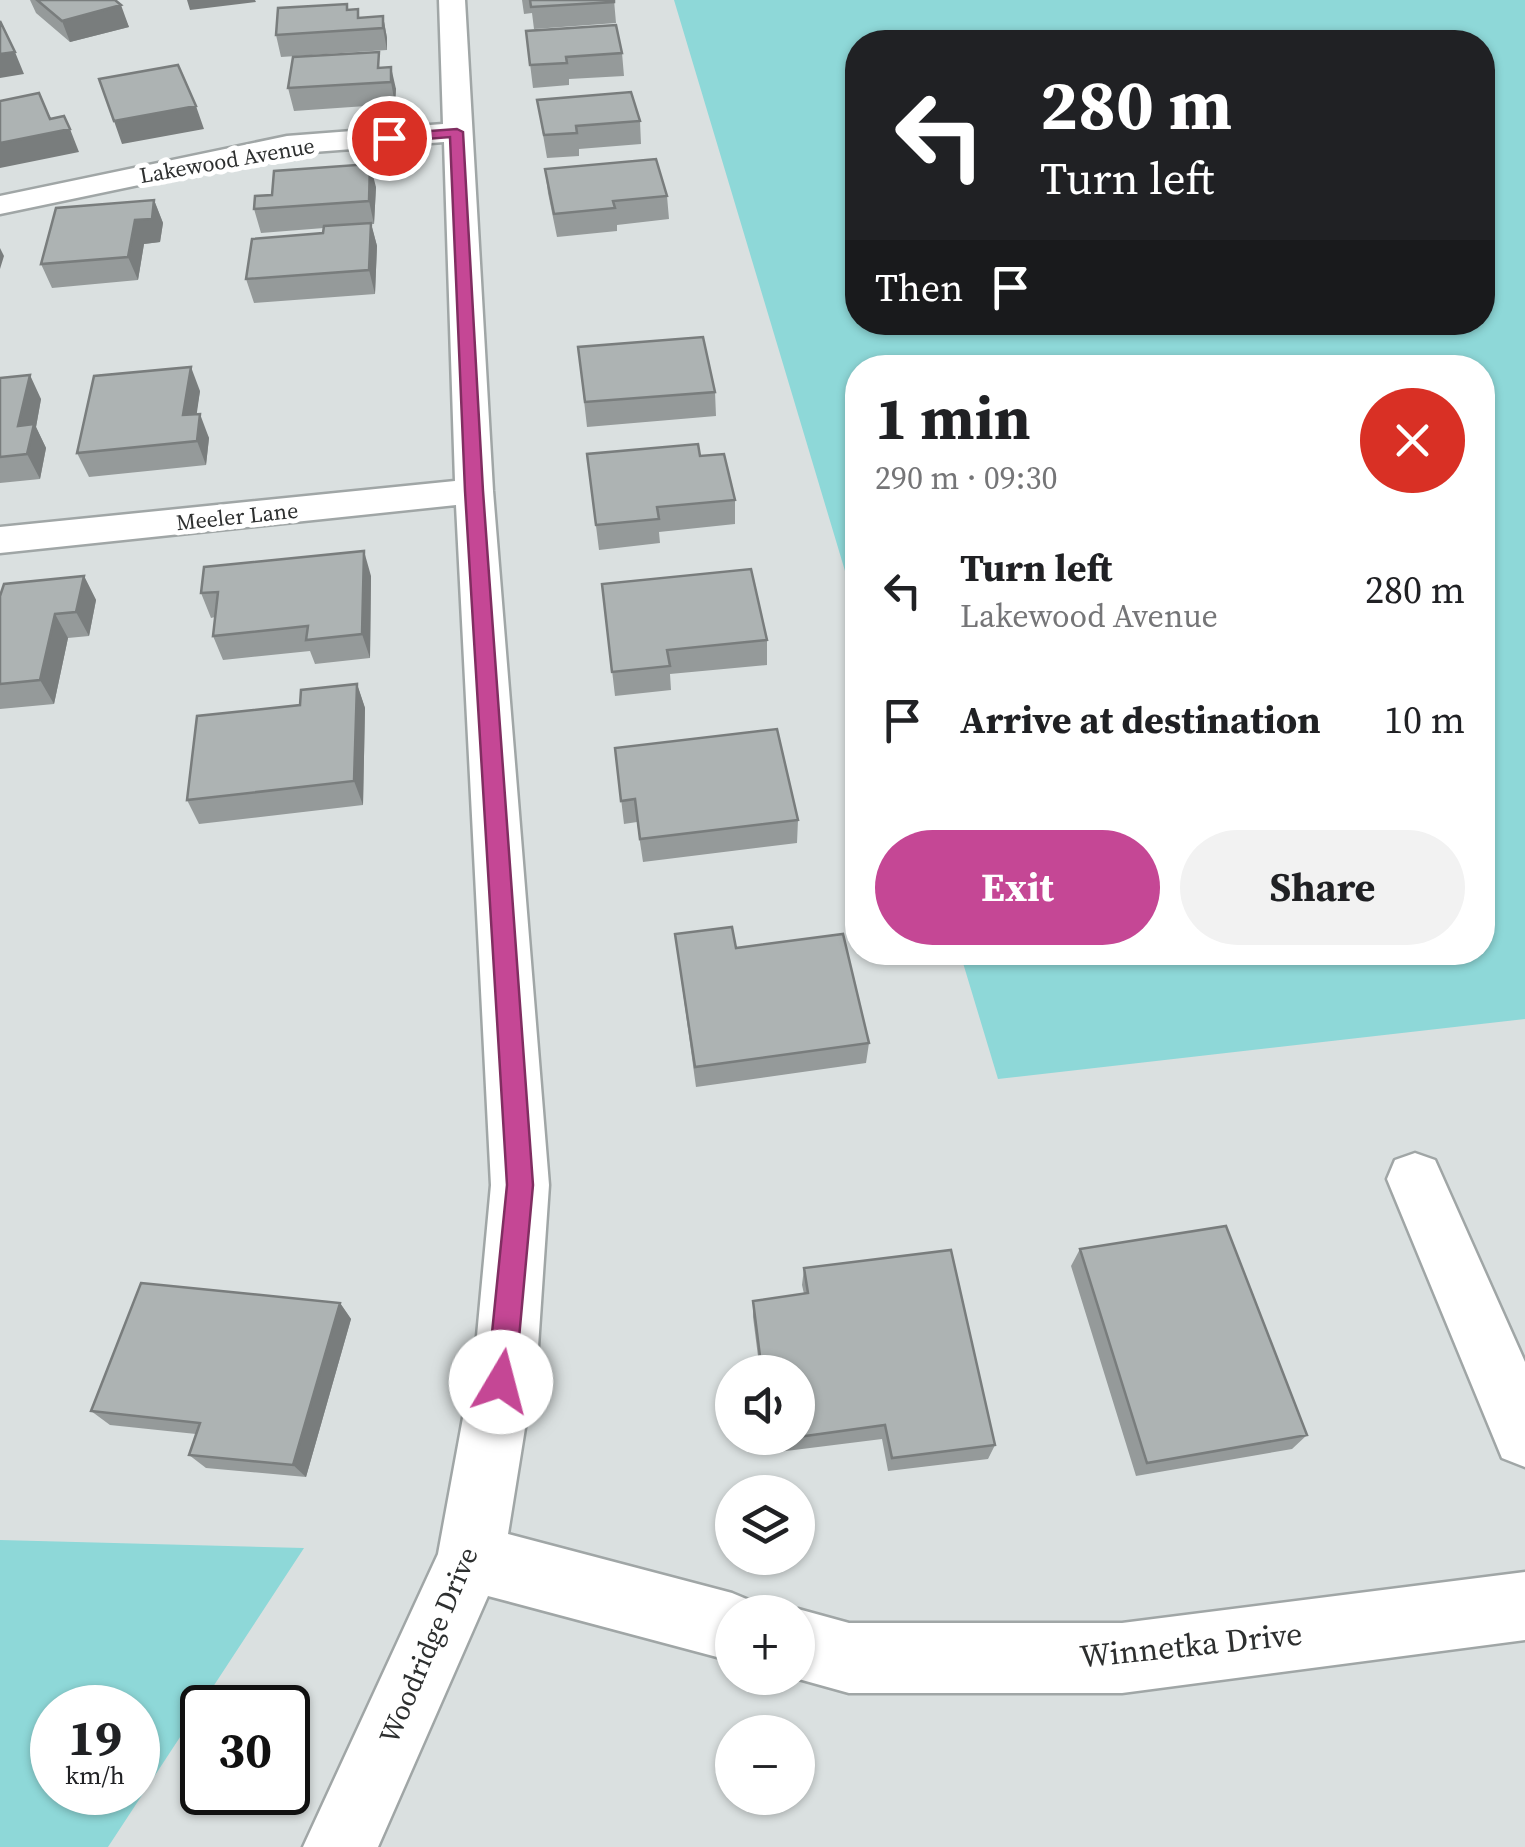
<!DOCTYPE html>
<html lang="en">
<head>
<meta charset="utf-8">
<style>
	body { margin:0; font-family:"Source Serif 4",serif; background:#f2f2f2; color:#202124; height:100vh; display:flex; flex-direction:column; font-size:38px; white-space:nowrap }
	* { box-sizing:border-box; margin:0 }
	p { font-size:32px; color:#757577 }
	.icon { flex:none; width:55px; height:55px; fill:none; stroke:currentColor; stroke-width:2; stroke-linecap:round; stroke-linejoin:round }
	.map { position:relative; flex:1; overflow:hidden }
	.panel { position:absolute; left:845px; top:355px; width:650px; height:610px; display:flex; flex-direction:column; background:#fff; border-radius:40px; box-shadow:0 2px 8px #0004 }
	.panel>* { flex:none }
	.hud { position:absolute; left:845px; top:30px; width:650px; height:305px; border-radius:40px; box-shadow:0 2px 8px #0004; background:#202124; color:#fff; overflow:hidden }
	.tools { position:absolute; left:715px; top:1355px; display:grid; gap:20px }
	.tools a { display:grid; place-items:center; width:100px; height:100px; border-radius:50%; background:#fff; box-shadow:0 2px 8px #0004; font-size:50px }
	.speed { position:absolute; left:30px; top:1685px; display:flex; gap:20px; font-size:50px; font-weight:700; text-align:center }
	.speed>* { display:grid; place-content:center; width:130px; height:130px; border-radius:50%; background:#fff; box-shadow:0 2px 8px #0004; line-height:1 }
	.speed small { font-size:25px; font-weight:400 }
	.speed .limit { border:5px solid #111; border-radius:15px; background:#fff; color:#111 }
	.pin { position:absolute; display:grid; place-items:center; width:85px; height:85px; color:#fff; margin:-42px; border:5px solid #fff; border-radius:50%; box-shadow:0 2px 10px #0007 }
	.me { position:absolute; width:110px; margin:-55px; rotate:8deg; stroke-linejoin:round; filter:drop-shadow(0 0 8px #0008) }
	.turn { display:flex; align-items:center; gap:35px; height:210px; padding:0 30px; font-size:45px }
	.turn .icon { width:130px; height:130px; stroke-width:2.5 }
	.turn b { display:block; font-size:70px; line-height:85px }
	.then { display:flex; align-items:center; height:95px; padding:0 30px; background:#0003; gap:20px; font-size:38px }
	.round { display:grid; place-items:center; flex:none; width:105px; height:105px; border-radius:52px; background:#f2f2f2 }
	.overview { display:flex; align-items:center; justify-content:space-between; height:170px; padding:0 30px }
	h1 { font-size:60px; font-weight:700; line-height:75px }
	.button { display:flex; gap:20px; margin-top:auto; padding:20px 30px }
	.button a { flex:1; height:115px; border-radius:60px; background:#c54795; color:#fff; font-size:40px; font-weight:700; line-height:115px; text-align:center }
	.button a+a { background:#f2f2f2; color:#202124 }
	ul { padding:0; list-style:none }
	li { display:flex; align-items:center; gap:30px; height:130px; padding:0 30px }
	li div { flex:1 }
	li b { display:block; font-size:38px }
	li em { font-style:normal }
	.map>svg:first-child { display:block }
</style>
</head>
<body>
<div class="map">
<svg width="1525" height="1847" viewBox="0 0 1525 1847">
	<rect width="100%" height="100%" fill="#dae0e0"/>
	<!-- green -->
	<path fill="#8ed8d8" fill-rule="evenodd" d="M 674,0 L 1525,0 L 1525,1019 L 998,1079 L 960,953 L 1482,952 L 1482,368 L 858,368 L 857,611 ZM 858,42 L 1482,42 L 1482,322 L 858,322 Z
		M 0,1540 L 304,1548 L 108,1847 L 0,1847 ZM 52,1708 L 138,1708 L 138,1792 L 52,1792 Z"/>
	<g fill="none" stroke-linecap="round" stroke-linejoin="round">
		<!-- minor casing -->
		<g stroke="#a0a6a6" stroke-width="5">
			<path id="minor" d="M 439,0 L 465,0 L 493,491 L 549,1185 L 538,1347 L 508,1534 L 732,1593 L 756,1603 L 760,1612 L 732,1612 L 732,1661 L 488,1596 L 378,1847 L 303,1847 L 438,1554 L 476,1347 L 491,1185 L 456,505 L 0,553 L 0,527 L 455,481 L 444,142 L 287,154 L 0,214 L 0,196 L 287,136 L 443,124 Z
				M 1415,1153 L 1435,1160 L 1525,1362 L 1525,1467 L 1502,1458 L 1387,1179 L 1395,1160 Z
				M 1525,1572 L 1525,1640 L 1122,1693 L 849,1693 L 795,1678 L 798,1612 L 790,1612 L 798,1609 L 849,1623 L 1122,1623 Z"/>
		</g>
		<!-- minor -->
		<use href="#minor" fill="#fff" fill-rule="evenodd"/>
	</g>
	<!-- wall -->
	<path fill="#959a9a" d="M 30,0 L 116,0 L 129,27 L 70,42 L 36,13 Z
		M 522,0 L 614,0 L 616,23 L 534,29 L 532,13 L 524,14 Z
		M 347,4 L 348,9 L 359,18 L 383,16 L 387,38 L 387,50 L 281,57 L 276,35 Z
		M 526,31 L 622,53 L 624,76 L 569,79 L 569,85 L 533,88 Z
		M 382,67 L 396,89 L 395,104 L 294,111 L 288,88 Z
		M 537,100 L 640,121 L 641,144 L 579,149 L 579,156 L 547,158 Z
		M 545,169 L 667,196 L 669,219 L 617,225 L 617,231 L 557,237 L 548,193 Z
		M 376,187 L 374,224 L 371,224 L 377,246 L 375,294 L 254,303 L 246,279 L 323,233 L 324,228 L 261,233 L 254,209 Z
		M 154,200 L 163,223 L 160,242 L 144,244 L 138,280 L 52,288 L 41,264 Z
		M 578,347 L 715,392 L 716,416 L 587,427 Z
		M 0,378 L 41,399 L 36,427 L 46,448 L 40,479 L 0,483 Z
		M 200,391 L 196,414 L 209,438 L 206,465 L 89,477 L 77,453 Z
		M 587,454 L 735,500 L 735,524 L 659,532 L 660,543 L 599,550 Z
		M 84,576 L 96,600 L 89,636 L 68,638 L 54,704 L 0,709 L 0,596 Z
		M 371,576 L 370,658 L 315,664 L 310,651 L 223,660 L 213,636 L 215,617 L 211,618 L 201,593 Z
		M 602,584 L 767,640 L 767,665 L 670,674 L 671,690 L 615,696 Z
		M 357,684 L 365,708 L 363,805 L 199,824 L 187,800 L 300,705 Z
		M 615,748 L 798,820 L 797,843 L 643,862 L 637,822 L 624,824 Z
		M 675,934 L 736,948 L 869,1043 L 866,1063 L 696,1087 Z
		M 1080,1249 L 1307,1435 L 1292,1449 L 1136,1476 L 1071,1266 Z
		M 804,1268 L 995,1445 L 988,1459 L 888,1471 L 882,1439 L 770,1453 L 768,1438 L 798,1438 L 798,1372 L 760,1372 L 753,1317 L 753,1301 L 804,1294 L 802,1285 Z
		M 340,1303 L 351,1319 L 306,1477 L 206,1468 L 189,1455 L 196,1434 L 110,1425 L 91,1411 Z"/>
	<!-- shaded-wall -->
	<path fill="#797d7d" d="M 187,0 L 255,0 L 256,2 L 190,10 Z
		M 121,5 L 129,27 L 70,42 L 62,21 Z
		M 383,16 L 387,38 L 387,50 L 383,28 Z
		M 15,52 L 24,74 L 0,78 L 0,54 Z
		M 391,67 L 396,89 L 395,104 L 391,82 Z
		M 196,106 L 204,129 L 122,144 L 114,121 Z
		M 70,129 L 79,152 L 0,168 L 0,143 Z
		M 370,164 L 376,187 L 374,224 L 369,201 Z
		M 154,200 L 163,223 L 160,242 L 144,244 L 138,280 L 128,257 L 135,220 Z
		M 371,223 L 377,246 L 375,294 L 369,270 Z
		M 0,248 L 4,256 L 0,269 Z
		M 191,367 L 200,391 L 193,440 L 183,415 Z
		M 30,375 L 41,399 L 36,427 L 46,448 L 40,479 L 27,454 L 18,426 Z
		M 200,414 L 209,438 L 206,465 L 197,441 Z
		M 364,551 L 371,576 L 370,658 L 362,634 Z
		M 84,576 L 96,600 L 89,636 L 76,612 Z
		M 55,614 L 68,638 L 54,704 L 40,680 Z
		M 357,684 L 365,708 L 363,805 L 354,781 Z
		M 340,1303 L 351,1319 L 306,1477 L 293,1465 Z"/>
	<!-- building -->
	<path fill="#adb3b3" stroke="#797d7d" stroke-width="2.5" d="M 37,0 L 115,0 L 121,5 L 62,21 Z
		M 530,0 L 614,0 L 614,2 L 531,7 Z
		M 347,4 L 347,10 L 358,9 L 358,18 L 383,16 L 383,28 L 276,35 L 278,8 Z
		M 0,21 L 15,52 L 0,54 Z
		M 616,25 L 622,53 L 566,57 L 567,63 L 530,65 L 526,31 Z
		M 379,52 L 378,68 L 391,67 L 391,82 L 288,88 L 293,57 Z
		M 178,65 L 196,106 L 114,121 L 99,79 Z
		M 631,92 L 640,121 L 576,126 L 577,133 L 544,135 L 537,100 Z
		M 39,93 L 50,119 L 64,116 L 70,129 L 0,143 L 0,101 Z
		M 656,159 L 667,196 L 613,201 L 615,208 L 554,214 L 545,169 Z
		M 370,164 L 369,201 L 254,209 L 255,196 L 272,195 L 274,171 Z
		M 154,200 L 152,219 L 135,220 L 128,257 L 41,264 L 56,208 Z
		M 371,223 L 369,270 L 246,279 L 252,239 L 323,233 L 324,226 Z
		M 703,337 L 715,392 L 585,402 L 578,347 Z
		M 191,367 L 183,415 L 200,414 L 197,441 L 77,453 L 94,376 Z
		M 30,375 L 18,426 L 34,424 L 27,454 L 0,457 L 0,378 Z
		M 698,444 L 700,456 L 724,454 L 735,500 L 657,507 L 659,519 L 596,525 L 587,454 Z
		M 364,551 L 362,634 L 306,640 L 308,626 L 213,636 L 218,592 L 201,593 L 204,567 Z
		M 751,569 L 767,640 L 667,650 L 670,666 L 612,672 L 602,584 Z
		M 84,576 L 76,612 L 55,614 L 40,680 L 0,684 L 0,596 L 4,584 Z
		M 357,684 L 354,781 L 187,800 L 197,716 L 300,705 L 301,690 Z
		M 777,729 L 798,820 L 640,839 L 635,799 L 621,801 L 615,748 Z
		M 732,927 L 736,948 L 843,934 L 869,1043 L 695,1067 L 675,934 Z
		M 1226,1226 L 1307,1435 L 1147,1463 L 1080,1249 Z
		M 951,1250 L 995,1445 L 892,1458 L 885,1425 L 798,1437 L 798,1372 L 762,1372 L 753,1301 L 808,1293 L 804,1268 Z
		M 141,1283 L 340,1303 L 293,1465 L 189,1455 L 200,1423 L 91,1411 Z"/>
	<!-- route -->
	<path fill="#c54795" stroke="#802e61" stroke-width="2.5" d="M 457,129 L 463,132 L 483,491 L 533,1185 L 515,1382 L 511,1392 L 501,1396 L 491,1392 L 487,1382 L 507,1185 L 465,491 L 450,137 L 389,142 L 382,138 L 389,134 Z"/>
	<g text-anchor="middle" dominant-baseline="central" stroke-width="10" stroke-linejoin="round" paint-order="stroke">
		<!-- far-street labels -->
		<g font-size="22" fill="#2d2f2f" stroke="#fff">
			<text transform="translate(227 160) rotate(-10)">Lakewood Avenue</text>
			<text transform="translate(237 516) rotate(-6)">Meeler Lane</text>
		</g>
		<!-- street labels -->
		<g font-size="28" fill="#2d2f2f" stroke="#fff">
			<text transform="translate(428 1645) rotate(-67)">Woodridge Drive</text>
		</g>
		<!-- near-street labels -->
		<g font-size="32" fill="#2d2f2f" stroke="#fff">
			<text transform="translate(1191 1645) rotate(-6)">Winnetka Drive</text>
		</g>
	</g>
</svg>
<div class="tools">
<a><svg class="icon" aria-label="sound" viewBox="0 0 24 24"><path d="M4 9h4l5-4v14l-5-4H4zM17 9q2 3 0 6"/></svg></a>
<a><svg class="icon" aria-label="layers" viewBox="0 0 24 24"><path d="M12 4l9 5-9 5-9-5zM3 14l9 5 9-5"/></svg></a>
<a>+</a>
<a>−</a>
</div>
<div class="speed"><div>19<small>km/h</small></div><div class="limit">30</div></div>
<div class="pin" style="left:389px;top:138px;background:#d93025"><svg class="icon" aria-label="arrive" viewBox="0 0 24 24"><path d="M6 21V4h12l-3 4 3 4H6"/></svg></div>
<svg class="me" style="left:501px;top:1382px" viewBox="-20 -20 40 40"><circle r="19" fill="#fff"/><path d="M0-13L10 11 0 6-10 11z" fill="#c54795"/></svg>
<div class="hud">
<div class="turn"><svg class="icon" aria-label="left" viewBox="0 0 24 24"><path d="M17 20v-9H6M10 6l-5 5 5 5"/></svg><div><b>280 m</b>Turn left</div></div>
<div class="then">Then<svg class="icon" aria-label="arrive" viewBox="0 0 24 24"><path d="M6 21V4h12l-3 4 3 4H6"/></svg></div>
</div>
<section class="panel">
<div class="overview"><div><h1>1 min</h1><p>290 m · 09:30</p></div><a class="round" style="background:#d93025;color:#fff"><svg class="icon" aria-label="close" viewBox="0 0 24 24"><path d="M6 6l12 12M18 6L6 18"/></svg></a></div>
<ul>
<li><svg class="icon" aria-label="left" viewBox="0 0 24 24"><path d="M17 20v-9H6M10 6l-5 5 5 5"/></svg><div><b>Turn left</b><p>Lakewood Avenue</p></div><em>280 m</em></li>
<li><svg class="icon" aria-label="arrive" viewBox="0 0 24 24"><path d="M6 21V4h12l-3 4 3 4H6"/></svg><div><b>Arrive at destination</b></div><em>10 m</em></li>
</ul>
<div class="button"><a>Exit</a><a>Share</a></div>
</section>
</div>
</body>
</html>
